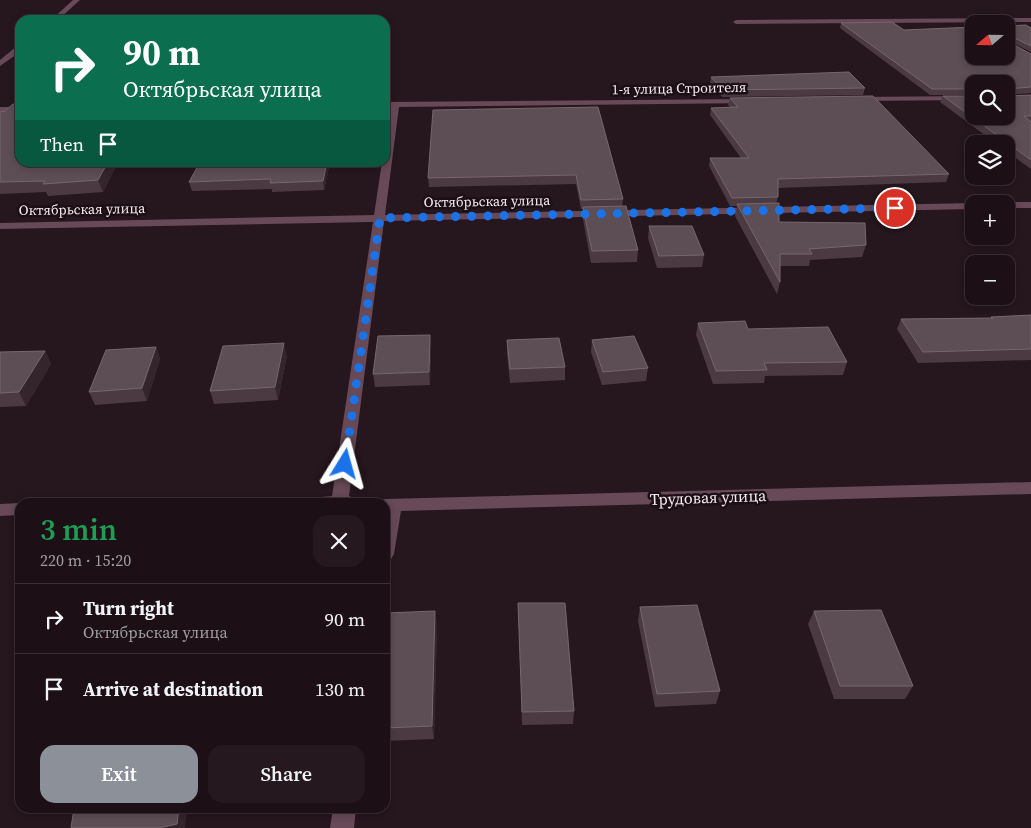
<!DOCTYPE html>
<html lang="en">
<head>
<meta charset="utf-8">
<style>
	body { margin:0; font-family:"Source Serif 4",serif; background:#25191f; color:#f1f3f6; height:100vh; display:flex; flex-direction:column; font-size:19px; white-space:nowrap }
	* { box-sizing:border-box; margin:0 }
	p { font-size:16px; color:#a09da1 }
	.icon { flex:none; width:28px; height:28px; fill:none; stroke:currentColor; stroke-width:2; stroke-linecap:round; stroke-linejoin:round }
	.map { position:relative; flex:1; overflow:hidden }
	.side { position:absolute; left:15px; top:498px; width:375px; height:315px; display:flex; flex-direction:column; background:#1c1016; border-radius:15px; box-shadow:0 2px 8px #0003,0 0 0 1px #3a3035 }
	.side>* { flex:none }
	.top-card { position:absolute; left:15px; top:15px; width:375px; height:152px; border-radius:15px; box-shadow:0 2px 8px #0003,0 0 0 1px #3a3035; background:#0b6e4f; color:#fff; overflow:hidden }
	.needle { width:32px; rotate:250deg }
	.tools { position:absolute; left:965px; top:15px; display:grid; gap:10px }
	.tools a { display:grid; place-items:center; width:50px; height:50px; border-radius:10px; background:#1c1016; box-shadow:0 2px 8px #0003,0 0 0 1px #3a3035; font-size:25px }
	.pin { position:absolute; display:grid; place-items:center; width:42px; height:42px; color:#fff; margin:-21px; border:2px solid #fff; border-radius:50%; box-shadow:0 1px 5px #0007 }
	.me { position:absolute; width:55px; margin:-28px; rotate:8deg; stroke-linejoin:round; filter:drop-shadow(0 0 4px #0008) }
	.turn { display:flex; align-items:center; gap:18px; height:105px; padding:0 25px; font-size:22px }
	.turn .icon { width:65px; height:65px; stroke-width:2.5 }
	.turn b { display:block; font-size:35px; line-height:42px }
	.then { display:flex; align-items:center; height:48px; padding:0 25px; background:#0003; gap:10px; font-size:19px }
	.round { display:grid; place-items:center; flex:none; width:52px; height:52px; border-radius:15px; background:#25191f }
	.overview { display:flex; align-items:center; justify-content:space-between; height:85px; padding:0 25px }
	h1 { font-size:30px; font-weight:600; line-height:38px; color:#1e9e55 }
	.button { display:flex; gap:10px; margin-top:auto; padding:10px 25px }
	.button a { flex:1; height:58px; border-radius:15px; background:#8c9099; color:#fff; font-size:20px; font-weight:600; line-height:58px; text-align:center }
	.button a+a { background:#25191f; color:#f1f3f6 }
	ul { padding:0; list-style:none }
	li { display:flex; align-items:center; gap:15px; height:70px; padding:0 25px; border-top:1px solid #3a3035 }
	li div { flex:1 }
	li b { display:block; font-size:19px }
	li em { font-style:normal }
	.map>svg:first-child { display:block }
</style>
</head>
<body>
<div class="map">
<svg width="1031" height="828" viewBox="0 0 1031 828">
	<rect width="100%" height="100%" fill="#26161e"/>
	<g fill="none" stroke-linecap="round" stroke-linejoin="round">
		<!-- minor -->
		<path fill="#674957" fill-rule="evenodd" d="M 73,0 L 80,0 L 58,20 L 51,20 Z
			M 1031,18 L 1031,22 L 736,24 L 733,22 L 736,20 Z
			M 17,46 L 20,46 L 20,52 L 0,66 L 0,60 Z
			M 974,96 L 974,100 L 855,101 L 851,99 L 855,97 Z
			M 750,99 L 754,101 L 753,103 L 399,107 L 385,215 L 974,203 L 978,204 L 974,204 L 974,209 L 384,221 L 349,496 L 353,498 L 355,502 L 309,502 L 311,498 L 332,496 L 373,222 L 0,229 L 0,223 L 374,215 L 382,162 L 385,162 L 385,144 L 390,107 L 385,108 L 385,102 Z
			M 0,107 L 20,107 L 20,113 L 0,113 Z
			M 1006,202 L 1031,202 L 1031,208 L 1006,208 L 1006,204 L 1002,204 Z
			M 1031,482 L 1031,494 L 401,511 L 394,554 L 391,559 L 385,561 L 385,502 L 378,502 L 385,499 Z
			M 20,503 L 20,515 L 0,516 L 0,504 Z
			M 333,808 L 356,808 L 354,828 L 330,828 Z"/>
	</g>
	<!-- wall -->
	<path fill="#4b3a42" d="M 841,23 L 904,30 L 1006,26 L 1031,28 L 1031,52 L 1007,40 L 1007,41 L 1031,54 L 1031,93 L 1007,95 L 1008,96 L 1031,95 L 1031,169 L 1006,151 L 1006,144 L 997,144 L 940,102 L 943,96 L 1006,116 L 974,84 L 974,95 L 930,95 L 840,28 Z
		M 711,77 L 865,88 L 863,95 L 722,97 L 710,83 Z
		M 730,98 L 949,174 L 946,182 L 778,188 L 778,197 L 776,204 L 779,222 L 866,245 L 862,257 L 810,260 L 809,266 L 780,266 L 780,282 L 777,294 L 735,216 L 737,206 L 730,206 L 709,166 L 710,158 L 741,158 L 710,115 L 711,108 L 730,107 L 728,105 Z
		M 598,107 L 623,199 L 622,207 L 638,250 L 637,262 L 591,263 L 583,219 L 583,209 L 581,209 L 576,184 L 429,187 L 428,178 Z
		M 0,112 L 20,162 L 118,162 L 103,192 L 48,196 L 46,192 L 0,194 Z
		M 330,162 L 324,190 L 272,192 L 272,189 L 192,191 L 189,182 Z
		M 649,226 L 704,255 L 702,267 L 657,268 L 648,238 Z
		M 1031,315 L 1031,360 L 918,363 L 897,329 L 901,319 L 991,318 L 991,317 Z
		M 698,323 L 748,329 L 847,362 L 843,375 L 765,376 L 764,383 L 713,384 L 696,335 Z
		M 430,335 L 431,347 L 430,385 L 375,387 L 373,374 Z
		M 507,340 L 565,367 L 565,380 L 510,383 L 507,353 Z
		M 592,340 L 648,368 L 646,381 L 602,385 L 591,352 Z
		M 156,347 L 160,359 L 147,401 L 95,405 L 89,392 Z
		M 45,351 L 51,364 L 26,406 L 0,407 L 0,352 Z
		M 287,356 L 278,400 L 214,404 L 210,391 Z
		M 518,603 L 574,711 L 573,724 L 522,725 Z
		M 640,607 L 720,691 L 716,704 L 655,707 L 638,621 Z
		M 814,611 L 913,686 L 905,699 L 834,699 L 808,624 Z
		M 385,613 L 437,624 L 434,739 L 385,741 Z"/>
	<!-- shaded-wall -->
	<path fill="#34242c" d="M 108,162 L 118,162 L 103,192 L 98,180 Z
		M 327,162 L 330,162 L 324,190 L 323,181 Z
		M 430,335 L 431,347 L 430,385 L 429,372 Z
		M 284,343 L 287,356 L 278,400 L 275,387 Z
		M 156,347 L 160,359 L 147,401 L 142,388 Z
		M 45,351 L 51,364 L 26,406 L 19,392 Z
		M 435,611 L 437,624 L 434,739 L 432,726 Z
		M 179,808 L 187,808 L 185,828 L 159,828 Z"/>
	<!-- building -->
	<path fill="#5d4d55" stroke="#76666d" d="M 892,22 L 904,30 L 974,27 L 974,56 L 1006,56 L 1006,26 L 1026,25 L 1031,28 L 1031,46 L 1006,34 L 1007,41 L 1031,54 L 1031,87 L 1007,89 L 1006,94 L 1008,96 L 1031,95 L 1031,116 L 1024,116 L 1031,122 L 1031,160 L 943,96 L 974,96 L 974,116 L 1006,116 L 1006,84 L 974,84 L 974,89 L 932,89 L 841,23 Z
		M 849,72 L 865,88 L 723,90 L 711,77 Z
		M 873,96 L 949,174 L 778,179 L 778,197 L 732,198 L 710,158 L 749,158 L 711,108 L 738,107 L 730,98 Z
		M 20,98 L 20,162 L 108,162 L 98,180 L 43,184 L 45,181 L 0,182 L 0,112 L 5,111 L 13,104 L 17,104 L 18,100 Z
		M 598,107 L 623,199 L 581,200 L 576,175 L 428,178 L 433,110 Z
		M 200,162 L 327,162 L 323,181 L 270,183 L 271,179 L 189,182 Z
		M 779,203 L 779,222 L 865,223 L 866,245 L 809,249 L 812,254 L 780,254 L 780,282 L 737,204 Z
		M 626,206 L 638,250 L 592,251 L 583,207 Z
		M 649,226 L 692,226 L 704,255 L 659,256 Z
		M 1031,315 L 1031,349 L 923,352 L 901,319 L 993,318 L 991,317 Z
		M 745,321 L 748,329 L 828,327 L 847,362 L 764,363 L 767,370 L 716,371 L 698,323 Z
		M 430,335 L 429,372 L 373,374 L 378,336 Z
		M 634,336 L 648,368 L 603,372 L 592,340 Z
		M 559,338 L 565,367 L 510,369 L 507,340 Z
		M 284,343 L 275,387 L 210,391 L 223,346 Z
		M 156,347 L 142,388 L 89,392 L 106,350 Z
		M 45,351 L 19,392 L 0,393 L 0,352 Z
		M 518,603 L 565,603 L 574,711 L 522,712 Z
		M 697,605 L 720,691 L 657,694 L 640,607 Z
		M 881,610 L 913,686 L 840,686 L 814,611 Z
		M 435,611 L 432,726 L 385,728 L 385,613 Z
		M 74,808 L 179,808 L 177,824 L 159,828 L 71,828 Z"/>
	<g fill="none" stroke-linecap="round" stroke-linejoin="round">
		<!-- route -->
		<path stroke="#1a73e8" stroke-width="9" stroke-dasharray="0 16.2" d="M 345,464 L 380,218 L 895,208"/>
	</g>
	<g text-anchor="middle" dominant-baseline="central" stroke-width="5" stroke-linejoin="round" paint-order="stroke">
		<!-- far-street labels -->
		<g font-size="14" fill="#f7ecf1" stroke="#1c0e15">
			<text transform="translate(679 88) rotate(-1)">1-я улица Строителя</text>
			<text transform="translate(487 201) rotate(-1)">Октябрьская улица</text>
			<text transform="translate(82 209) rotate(-1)">Октябрьская улица</text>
		</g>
		<!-- street labels -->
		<g font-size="16" fill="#f7ecf1" stroke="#1c0e15">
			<text transform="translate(708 497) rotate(-2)">Трудовая улица</text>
		</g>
	</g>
</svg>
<div class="tools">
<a><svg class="needle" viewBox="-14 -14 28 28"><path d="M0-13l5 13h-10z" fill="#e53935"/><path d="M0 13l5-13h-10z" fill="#a09da1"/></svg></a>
<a><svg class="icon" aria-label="search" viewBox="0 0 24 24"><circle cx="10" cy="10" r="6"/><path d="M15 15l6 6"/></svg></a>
<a><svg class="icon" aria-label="layers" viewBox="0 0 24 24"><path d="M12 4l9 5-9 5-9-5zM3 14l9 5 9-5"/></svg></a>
<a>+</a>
<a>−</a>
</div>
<div class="pin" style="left:895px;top:208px;background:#d93025"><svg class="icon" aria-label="arrive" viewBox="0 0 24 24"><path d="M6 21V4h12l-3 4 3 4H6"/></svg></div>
<svg class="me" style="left:345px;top:464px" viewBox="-20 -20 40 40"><path d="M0-17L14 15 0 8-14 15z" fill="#1a73e8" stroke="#fff" stroke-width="4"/></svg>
<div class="top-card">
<div class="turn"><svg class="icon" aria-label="right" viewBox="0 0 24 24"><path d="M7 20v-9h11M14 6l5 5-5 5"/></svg><div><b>90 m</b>Октябрьская улица</div></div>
<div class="then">Then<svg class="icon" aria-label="arrive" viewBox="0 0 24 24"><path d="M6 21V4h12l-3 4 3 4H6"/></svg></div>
</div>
<section class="side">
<div class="overview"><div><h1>3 min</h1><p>220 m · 15:20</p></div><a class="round"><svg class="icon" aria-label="close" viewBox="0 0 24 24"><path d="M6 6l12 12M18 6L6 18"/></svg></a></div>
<ul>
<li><svg class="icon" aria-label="right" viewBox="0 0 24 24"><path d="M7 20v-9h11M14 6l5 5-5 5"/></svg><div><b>Turn right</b><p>Октябрьская улица</p></div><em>90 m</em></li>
<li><svg class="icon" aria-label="arrive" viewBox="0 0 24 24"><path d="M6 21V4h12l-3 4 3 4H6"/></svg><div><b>Arrive at destination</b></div><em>130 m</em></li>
</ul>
<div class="button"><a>Exit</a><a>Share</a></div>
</section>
</div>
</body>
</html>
